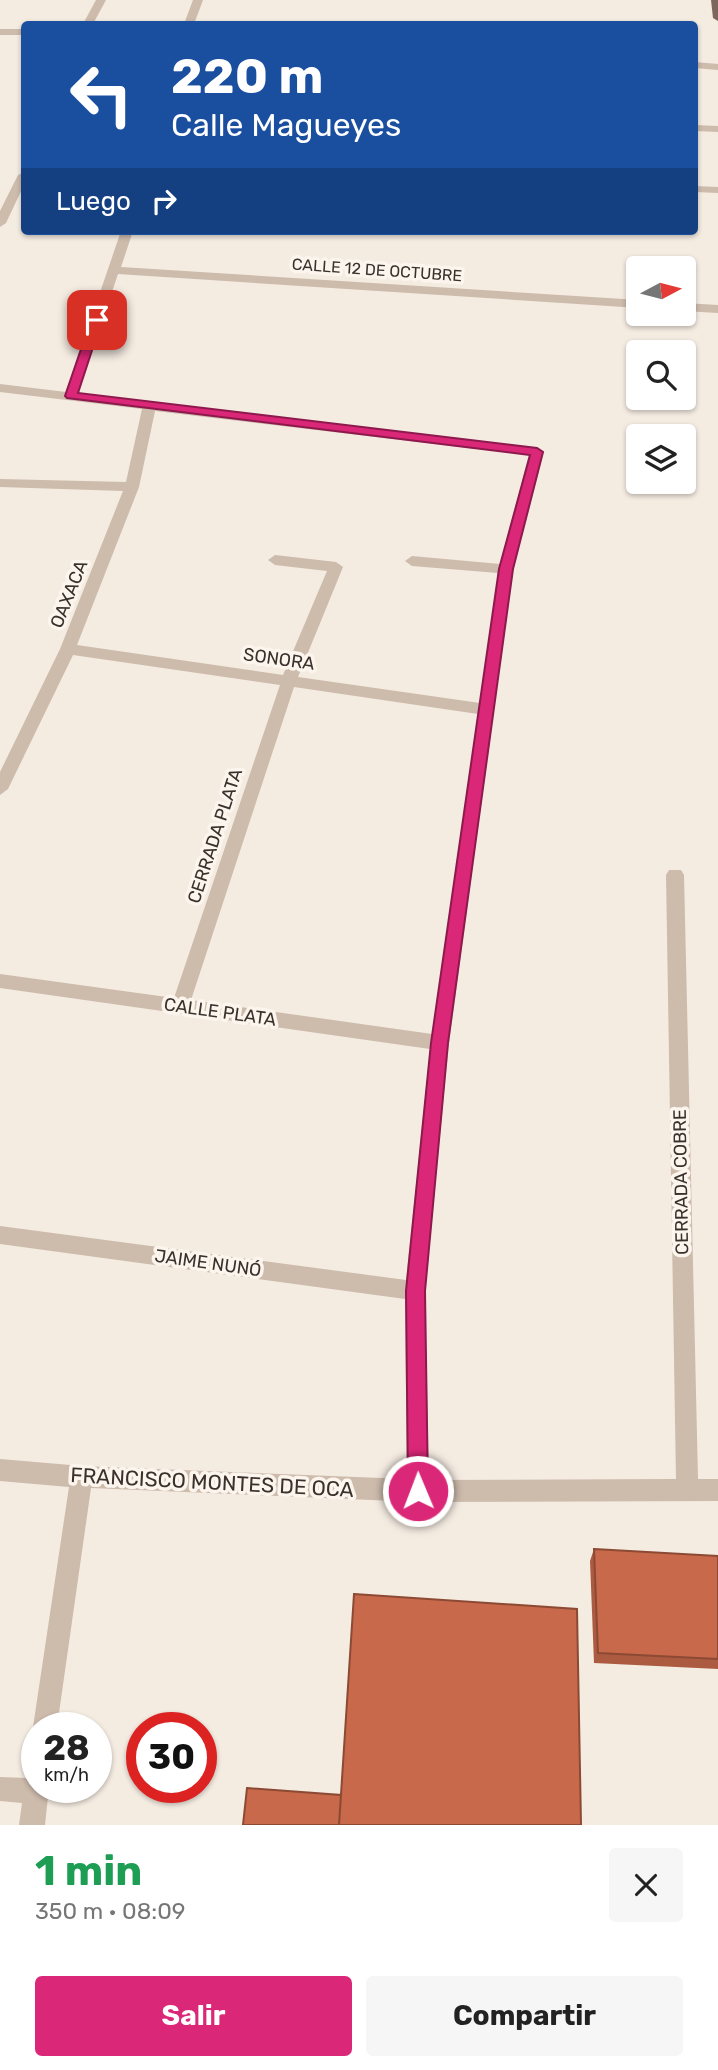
<!DOCTYPE html>
<html lang="es">
<head>
<meta charset="utf-8">
<style>
	body { margin:0; font-family:Rubik,sans-serif; background:#f6f6f6; color:#222; height:100vh; display:flex; flex-direction:column; font-size:26px; white-space:nowrap }
	* { box-sizing:border-box; margin:0 }
	p { font-size:23px; color:#767676 }
	.icon { flex:none; width:38px; height:38px; fill:none; stroke:currentColor; stroke-width:2; stroke-linecap:round; stroke-linejoin:round }
	.map { position:relative; height:1825px; overflow:hidden }
	.side { display:flex; flex-direction:column; background:#fff; flex:1 }
	.side>* { flex:none }
	.top-card { position:absolute; left:21px; top:21px; width:677px; height:214px; border-radius:7px; box-shadow:0 2px 5px #0004; background:#1a4fa0; color:#fff; overflow:hidden }
	.needle { width:46px; rotate:83deg }
	.fabs { position:absolute; left:626px; top:256px; display:grid; gap:14px }
	.fabs a { display:grid; place-items:center; width:70px; height:70px; border-radius:7px; background:#fff; box-shadow:0 2px 5px #0004; font-size:35px }
	.speed { position:absolute; left:21px; top:1712px; display:flex; gap:14px; font-size:35px; font-weight:700; text-align:center }
	.speed>* { display:grid; place-content:center; width:91px; height:91px; border-radius:50%; background:#fff; box-shadow:0 2px 5px #0004; line-height:1 }
	.speed small { font-size:18px; font-weight:400 }
	.speed .limit { border:10px solid #d22; background:#fff; color:#111 }
	.pin { position:absolute; display:grid; place-items:center; width:60px; height:60px; color:#fff; margin:-30px; border-radius:14px; box-shadow:0 4px 10px #0006 }
	.me { position:absolute; width:77px; margin:-38px; rotate:359deg; stroke-linejoin:round; filter:drop-shadow(0 0 5px #0008) }
	.turn { display:flex; align-items:center; gap:24px; height:147px; padding:0 35px; font-size:32px }
	.turn .icon { width:91px; height:91px; stroke-width:2.5 }
	.turn b { display:block; font-size:49px; line-height:60px }
	.then { display:flex; align-items:center; height:66px; padding:0 35px; background:#0003; gap:14px; font-size:26px }
	.round { display:grid; place-items:center; flex:none; width:74px; height:74px; border-radius:7px; background:#f6f6f6 }
	.overview { display:flex; align-items:center; justify-content:space-between; height:119px; padding:0 35px }
	h1 { font-size:42px; font-weight:700; line-height:52px; color:#1e9e55 }
	.primary-button { display:flex; gap:14px; margin-top:auto; padding:14px 35px }
	.primary-button a { flex:1; height:80px; border-radius:7px; background:#db2777; color:#fff; font-size:28px; font-weight:700; line-height:80px; text-align:center }
	.primary-button a+a { background:#f6f6f6; color:#222 }
	.map>svg:first-child { display:block }
</style>
</head>
<body>
<div class="map">
<svg width="718" height="1825" viewBox="0 0 718 1825">
	<rect width="100%" height="100%" fill="#f4ebe1"/>
	<g fill="none" stroke-linecap="round" stroke-linejoin="round">
		<!-- minor -->
		<path fill="#cdbbac" fill-rule="evenodd" d="M 96,0 L 106,0 L 93,24 L 83,24 Z
			M 193,0 L 203,0 L 194,24 L 184,24 Z
			M 0,29 L 24,29 L 24,35 L 0,35 Z
			M 695,62 L 718,64 L 718,70 L 695,68 Z
			M 695,125 L 718,126 L 718,132 L 695,131 Z
			M 24,172 L 24,185 L 6,223 L 0,227 L 0,211 L 18,175 Z
			M 695,186 L 718,187 L 718,193 L 695,192 Z
			M 121,231 L 133,231 L 121,267 L 639,300 L 639,308 L 118,274 L 78,393 L 537,448 L 544,452 L 513,569 L 449,1043 L 425,1291 L 429,1480 L 676,1479 L 666,875 L 669,870 L 681,870 L 684,875 L 698,1479 L 718,1479 L 718,1501 L 418,1502 L 91,1488 L 57,1727 L 37,1727 L 37,1736 L 33,1727 L 69,1487 L 0,1481 L 0,1459 L 82,1466 L 407,1479 L 405,1299 L 0,1244 L 0,1226 L 406,1280 L 430,1049 L 0,988 L 0,974 L 174,998 L 280,685 L 73,655 L 8,789 L 0,795 L 0,772 L 60,649 L 123,491 L 0,487 L 0,479 L 126,482 L 142,409 L 0,392 L 0,384 L 66,392 ZM 155,411 L 529,455 L 500,564 L 412,556 L 405,561 L 412,566 L 498,573 L 480,703 L 298,677 L 343,567 L 336,562 L 275,555 L 268,560 L 275,565 L 327,571 L 283,675 L 77,645 L 139,487 ZM 294,687 L 478,714 L 432,1034 L 191,1000 Z
			M 684,303 L 718,305 L 718,313 L 684,311 Z
			M 37,1772 L 37,1787 L 49,1787 L 45,1825 L 19,1825 L 22,1803 L 0,1801 L 0,1777 L 27,1778 Z"/>
		<!-- major -->
		<path fill="#7d675c" fill-rule="evenodd" d="M 711,0 L 718,0 L 718,21 L 713,18 Z"/>
	</g>
	<!-- wall -->
	<path fill="#ac5a40" d="M 594,1549 L 718,1556 L 718,1669 L 594,1663 L 590,1561 Z"/>
	<!-- building -->
	<path fill="#c8694b" stroke="#8c4a34" stroke-width="2" d="M 594,1549 L 718,1556 L 718,1659 L 598,1653 Z
		M 354,1594 L 577,1609 L 581,1825 L 339,1825 Z
		M 247,1788 L 341,1795 L 339,1825 L 243,1825 Z"/>
	<!-- route -->
	<path fill="#db2777" stroke="#8e194d" stroke-width="2" d="M 97,317 L 102,320 L 78,393 L 537,448 L 543,452 L 513,569 L 448,1043 L 425,1291 L 428,1491 L 425,1498 L 418,1501 L 411,1498 L 408,1491 L 406,1291 L 431,1043 L 499,569 L 530,455 L 67,398 L 65,396 L 91,320 Z"/>
	<g text-anchor="middle" dominant-baseline="central" stroke-width="7" stroke-linejoin="round" paint-order="stroke">
		<!-- far-street labels -->
		<g font-size="16" fill="#3b302b" stroke="#fbf5ee">
			<text transform="translate(377 270) rotate(4)">CALLE 12 DE OCTUBRE</text>
		</g>
		<!-- street labels -->
		<g font-size="18" fill="#3b302b" stroke="#fbf5ee">
			<text transform="translate(69 594) rotate(-68)">OAXACA</text>
			<text transform="translate(279 659) rotate(8)">SONORA</text>
			<text transform="translate(215 836) rotate(-72)">CERRADA PLATA</text>
			<text transform="translate(220 1012) rotate(8)">CALLE PLATA</text>
			<text transform="translate(681 1182) rotate(-91)">CERRADA COBRE</text>
			<text transform="translate(208 1263) rotate(8)">JAIME NUNÓ</text>
		</g>
		<!-- near-street labels -->
		<g font-size="21" fill="#3b302b" stroke="#fbf5ee">
			<text transform="translate(212 1482) rotate(3)">FRANCISCO MONTES DE OCA</text>
		</g>
	</g>
</svg>
<div class="fabs">
<a><svg class="needle" viewBox="-14 -14 28 28"><path d="M0-13l5 13h-10z" fill="#e53935"/><path d="M0 13l5-13h-10z" fill="#767676"/></svg></a>
<a><svg class="icon" aria-label="search" viewBox="0 0 24 24"><circle cx="10" cy="10" r="6"/><path d="M15 15l6 6"/></svg></a>
<a><svg class="icon" aria-label="layers" viewBox="0 0 24 24"><path d="M12 4l9 5-9 5-9-5zM3 14l9 5 9-5"/></svg></a>
</div>
<div class="speed"><div>28<small>km/h</small></div><div class="limit">30</div></div>
<div class="pin" style="left:97px;top:320px;background:#d93025"><svg class="icon" aria-label="arrive" viewBox="0 0 24 24"><path d="M6 21V4h12l-3 4 3 4H6"/></svg></div>
<svg class="me" style="left:418px;top:1491px" viewBox="-20 -20 40 40"><circle r="17" fill="#db2777" stroke="#fff" stroke-width="3"/><path d="M0-11L8 9 0 5-8 9z" fill="#fff"/></svg>
<div class="top-card">
<div class="turn"><svg class="icon" aria-label="left" viewBox="0 0 24 24"><path d="M17 20v-9H6M10 6l-5 5 5 5"/></svg><div><b>220 m</b>Calle Magueyes</div></div>
<div class="then">Luego<svg class="icon" aria-label="right" viewBox="0 0 24 24"><path d="M7 20v-9h11M14 6l5 5-5 5"/></svg></div>
</div>
</div>
<section class="side">
<div class="overview"><div><h1>1 min</h1><p>350 m · 08:09</p></div><a class="round"><svg class="icon" aria-label="close" viewBox="0 0 24 24"><path d="M6 6l12 12M18 6L6 18"/></svg></a></div>
<div class="primary-button"><a>Salir</a><a>Compartir</a></div>
</section>
</body>
</html>
